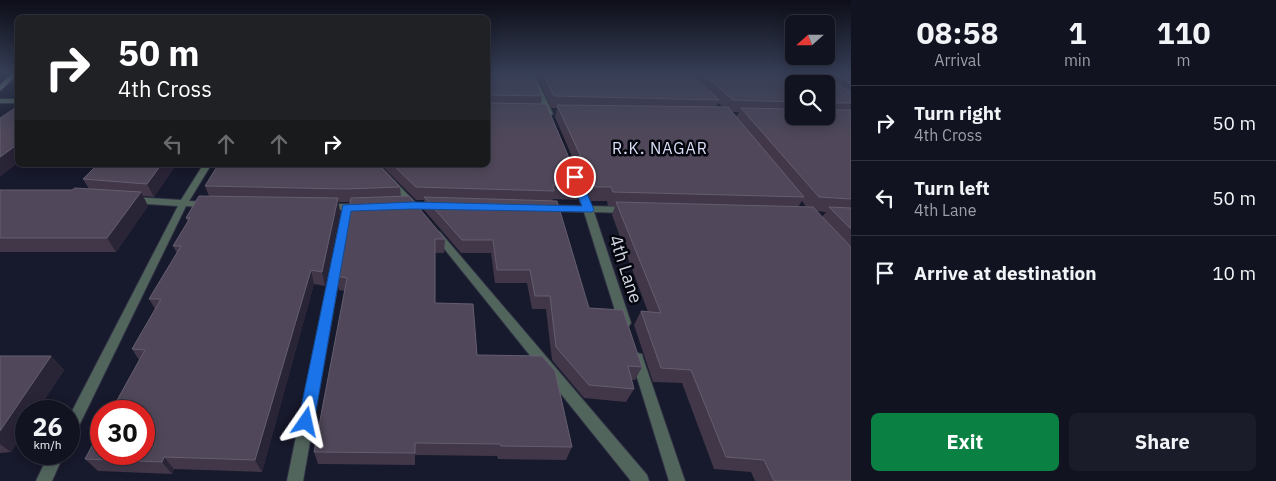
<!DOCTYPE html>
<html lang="en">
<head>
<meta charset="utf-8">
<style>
	body { margin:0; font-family:"IBM Plex Sans",sans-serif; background:#1a1c2a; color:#f1f3f6; height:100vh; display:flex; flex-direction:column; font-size:19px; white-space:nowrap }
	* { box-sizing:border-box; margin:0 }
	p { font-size:16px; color:#9c9ea5 }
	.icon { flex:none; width:28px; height:28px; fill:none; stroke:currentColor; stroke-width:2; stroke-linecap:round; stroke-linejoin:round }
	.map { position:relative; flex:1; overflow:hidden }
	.drawer { display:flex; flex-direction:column; background:#111321; width:425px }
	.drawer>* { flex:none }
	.hud { position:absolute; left:15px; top:15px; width:475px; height:152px; border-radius:8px; box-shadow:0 2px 12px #0003,0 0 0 1px #30323f; background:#202124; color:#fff; overflow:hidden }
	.needle { width:32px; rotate:249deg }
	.buttons { position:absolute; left:785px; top:15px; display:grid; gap:10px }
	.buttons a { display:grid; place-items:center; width:50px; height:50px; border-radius:8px; background:#111321; box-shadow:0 2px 12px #0003,0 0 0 1px #30323f; font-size:25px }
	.speed { position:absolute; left:15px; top:400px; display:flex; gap:10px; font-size:25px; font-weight:700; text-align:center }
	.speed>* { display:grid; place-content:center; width:65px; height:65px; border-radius:50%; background:#111321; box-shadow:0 2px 12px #0003,0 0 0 1px #30323f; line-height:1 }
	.speed small { font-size:12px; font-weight:400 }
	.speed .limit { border:8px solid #d22; background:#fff; color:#111 }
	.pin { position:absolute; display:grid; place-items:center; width:42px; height:42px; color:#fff; margin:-21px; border:2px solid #fff; border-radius:50%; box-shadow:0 1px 5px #0007 }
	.me { position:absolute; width:55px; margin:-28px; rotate:11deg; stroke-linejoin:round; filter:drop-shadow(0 0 4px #0008) }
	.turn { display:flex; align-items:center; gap:18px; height:105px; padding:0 20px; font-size:22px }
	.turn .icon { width:65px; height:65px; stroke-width:2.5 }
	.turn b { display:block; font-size:35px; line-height:42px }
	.lanes { display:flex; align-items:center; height:48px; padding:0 20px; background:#0003; justify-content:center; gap:25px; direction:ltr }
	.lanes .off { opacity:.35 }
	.eta { display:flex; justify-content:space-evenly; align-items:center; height:85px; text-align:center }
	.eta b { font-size:30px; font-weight:700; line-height:35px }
	.button { display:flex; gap:10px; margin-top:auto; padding:10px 20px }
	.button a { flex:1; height:58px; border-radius:8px; background:#0b8043; color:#fff; font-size:20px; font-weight:700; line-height:58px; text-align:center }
	.button a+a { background:#1a1c2a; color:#f1f3f6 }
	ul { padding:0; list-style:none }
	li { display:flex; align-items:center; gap:15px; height:75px; padding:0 20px; border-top:1px solid #30323f }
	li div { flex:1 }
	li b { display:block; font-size:19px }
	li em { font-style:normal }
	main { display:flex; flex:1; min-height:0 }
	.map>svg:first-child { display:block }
</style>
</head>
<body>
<main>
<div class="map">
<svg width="851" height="481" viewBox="0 0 851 481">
	<rect width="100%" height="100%" fill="#17192c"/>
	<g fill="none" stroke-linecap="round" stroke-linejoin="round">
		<!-- street casing -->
		<g stroke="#313345" stroke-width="2">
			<path id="street" d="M 528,73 L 534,73 L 553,114 L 551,115 L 545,114 Z
				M 0,99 L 18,99 L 18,103 L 0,103 Z
				M 203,165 L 211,165 L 189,201 L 208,202 L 213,205 L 208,208 L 186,206 L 74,436 L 69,438 L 69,417 L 178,206 L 132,203 L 127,200 L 132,197 L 181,200 Z
				M 370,165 L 379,165 L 416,203 L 438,203 L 443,206 L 438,209 L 402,208 L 400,206 L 402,204 L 406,203 Z
				M 575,176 L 579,179 L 591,206 L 625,207 L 630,210 L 625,213 L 594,212 L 631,323 L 629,326 L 625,328 L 621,326 L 619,323 L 584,212 L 547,211 L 542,208 L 547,205 L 582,206 L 571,179 Z
				M 327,204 L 363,204 L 368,207 L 363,210 L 351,210 L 303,481 L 287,481 L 342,210 L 324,209 L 322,207 Z
				M 437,231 L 440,232 L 647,475 L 649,481 L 631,481 L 434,236 L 432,234 Z
				M 637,353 L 642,354 L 643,358 L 685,481 L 669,481 L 631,358 L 632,354 Z
				M 49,454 L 64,454 L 52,481 L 36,481 Z"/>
		</g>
		<!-- secondary casing -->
		<g stroke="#313345" stroke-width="2">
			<path id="secondary" d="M 12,73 L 18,74 L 0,91 L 0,85 Z"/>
		</g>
		<!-- street -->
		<use href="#street" fill="#52655d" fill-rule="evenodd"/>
		<!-- secondary -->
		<use href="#secondary" fill="#718f83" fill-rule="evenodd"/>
	</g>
	<!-- wall -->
	<path fill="#413749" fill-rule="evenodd" d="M 488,73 L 542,96 L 541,104 L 581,186 L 577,200 L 553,199 L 552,201 L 589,308 L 642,367 L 635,380 L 631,380 L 634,389 L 626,402 L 584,398 L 552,360 L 546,309 L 532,309 L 527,283 L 495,283 L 491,253 L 461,253 L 424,210 L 424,200 L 416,200 L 381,165 L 488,165 Z
		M 536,73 L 851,73 L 851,481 L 755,481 L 751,472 L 714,469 L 682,383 L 653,382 L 634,325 L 641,311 L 648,312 L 612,215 L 615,206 L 608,206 L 607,201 L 591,201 L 555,117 L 557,108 L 551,108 ZM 794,84 L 826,84 L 826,116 L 794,116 ZM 718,103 L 723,107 L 716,107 ZM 732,112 L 739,112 L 736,117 ZM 802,201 L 806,207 L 798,207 ZM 817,211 L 825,212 L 826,212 L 822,217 Z
		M 176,165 L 154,197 L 143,196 L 148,206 L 116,252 L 0,252 L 0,190 L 72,190 L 89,189 L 83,179 Z
		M 205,186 L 400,187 L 401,197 L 445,239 L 444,253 L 435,253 L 435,303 L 477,355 L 572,447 L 566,460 L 498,459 L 497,456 L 415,455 L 415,465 L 318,464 L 314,452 L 345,291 L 339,290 L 336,276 L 350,202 L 338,202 L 340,212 L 325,286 L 314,284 L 262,472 L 174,469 L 172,474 L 98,471 L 85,459 L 139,360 L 132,349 L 155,309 L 149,299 L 177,253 L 173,246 L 188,223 L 186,218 L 209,196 Z
		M 0,356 L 51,356 L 64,370 L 37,411 L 26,411 L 26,429 L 11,452 L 0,453 Z"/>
	<!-- shaded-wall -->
	<path fill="#2a2437" d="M 18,144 L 18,163 L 0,177 L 0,157 Z
		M 161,165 L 176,165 L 154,197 L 147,184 Z
		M 141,192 L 148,206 L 116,252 L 107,238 Z
		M 338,198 L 340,212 L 325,286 L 322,272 Z
		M 311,270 L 314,284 L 262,472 L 255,460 Z
		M 51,356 L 64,370 L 37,411 L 26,411 L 26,429 L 11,452 L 0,444 L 0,431 Z
		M 164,457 L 174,469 L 172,474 L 162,462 Z"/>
	<!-- building -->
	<path fill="#50485a" stroke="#645e6f" d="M 488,73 L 532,73 L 542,96 L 489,95 L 488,100 Z
		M 543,73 L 690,73 L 719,100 L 554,96 Z
		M 702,73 L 820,73 L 821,74 L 834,73 L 831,73 L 831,79 L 851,93 L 851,103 L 826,103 L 826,84 L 794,84 L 794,102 L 733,100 Z
		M 834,73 L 851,73 L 851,84 Z
		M 488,101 L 489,103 L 546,104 L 581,186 L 553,185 L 554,191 L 416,187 L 393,165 L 488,165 Z
		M 557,105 L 728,107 L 804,197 L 613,192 L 611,187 L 595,187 Z
		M 18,106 L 18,144 L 0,157 L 0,118 Z
		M 741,108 L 794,109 L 794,116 L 826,116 L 826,110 L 851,110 L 851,199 L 819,197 Z
		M 97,165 L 161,165 L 147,184 L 83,179 Z
		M 218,165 L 379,165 L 400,187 L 345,189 L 205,186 Z
		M 75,188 L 141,192 L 107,238 L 0,238 L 0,190 L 72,190 Z
		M 199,196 L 338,198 L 322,272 L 311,270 L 255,460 L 164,457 L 162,462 L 85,459 L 101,429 L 101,454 L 144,454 L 144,411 L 111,411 L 145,350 L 132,349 L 161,299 L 149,299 L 181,246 L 173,246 L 190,218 L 186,218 Z
		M 409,196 L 445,239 L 435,239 L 435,303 L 473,304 L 477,355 L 542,356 L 555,371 L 572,447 L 501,446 L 500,444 L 415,443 L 415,453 L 314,452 L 347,278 L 336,276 L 351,198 Z
		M 424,197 L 557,201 L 589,308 L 623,310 L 642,367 L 628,366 L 634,389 L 589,385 L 556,347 L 550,296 L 535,296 L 530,270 L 497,270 L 493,240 L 462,240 Z
		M 616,202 L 813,207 L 851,247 L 851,481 L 774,481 L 764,460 L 726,457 L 691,370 L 661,368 L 641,311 L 661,313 Z
		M 829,207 L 851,208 L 851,229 Z
		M 0,356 L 51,356 L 0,431 Z"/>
	<!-- sky -->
	<linearGradient id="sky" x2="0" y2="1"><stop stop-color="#0d0e18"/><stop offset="0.52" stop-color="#363e56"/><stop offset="1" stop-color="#363e56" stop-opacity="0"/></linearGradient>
	<rect width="851" height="140" fill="url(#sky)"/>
	<!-- route -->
	<path fill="#1a73e8" stroke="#114b97" d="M 575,174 L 580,177 L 594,210 L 592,212 L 413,209 L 351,211 L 314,422 L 311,428 L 306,430 L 300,428 L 298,422 L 343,205 L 413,202 L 582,206 L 570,177 Z"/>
	<g text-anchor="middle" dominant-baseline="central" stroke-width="5" stroke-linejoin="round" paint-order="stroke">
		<!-- far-neighbourhood labels -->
		<g font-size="16" letter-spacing="1" fill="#dadef8" stroke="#05060d">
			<text x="660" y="148">R.K. NAGAR</text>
		</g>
		<!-- street labels -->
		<g font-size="18" fill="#d1d4e1" stroke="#05060d">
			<text transform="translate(626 269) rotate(72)">4th Lane</text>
		</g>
	</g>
</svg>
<div class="buttons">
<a><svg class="needle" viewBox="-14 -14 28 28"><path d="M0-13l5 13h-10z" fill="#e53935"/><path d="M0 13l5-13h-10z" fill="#9c9ea5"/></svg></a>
<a><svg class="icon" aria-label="search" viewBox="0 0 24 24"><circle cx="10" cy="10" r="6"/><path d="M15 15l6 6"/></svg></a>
</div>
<div class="speed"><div>26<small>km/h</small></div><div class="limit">30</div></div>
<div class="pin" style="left:575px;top:177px;background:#d93025"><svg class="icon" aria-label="arrive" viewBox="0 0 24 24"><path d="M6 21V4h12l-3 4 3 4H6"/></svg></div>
<svg class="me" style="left:306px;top:422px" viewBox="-20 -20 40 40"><path d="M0-17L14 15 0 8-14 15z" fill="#1a73e8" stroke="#fff" stroke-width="4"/></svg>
<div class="hud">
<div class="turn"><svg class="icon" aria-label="right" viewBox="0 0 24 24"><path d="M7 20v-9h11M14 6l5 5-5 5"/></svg><div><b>50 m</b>4th Cross</div></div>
<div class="lanes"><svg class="icon off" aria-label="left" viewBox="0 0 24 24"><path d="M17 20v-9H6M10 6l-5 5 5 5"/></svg><svg class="icon off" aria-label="ahead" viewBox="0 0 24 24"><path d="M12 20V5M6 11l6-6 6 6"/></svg><svg class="icon off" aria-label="ahead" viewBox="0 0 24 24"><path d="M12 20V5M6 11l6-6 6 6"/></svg><svg class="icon" aria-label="right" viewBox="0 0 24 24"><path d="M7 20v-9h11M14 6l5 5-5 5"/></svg></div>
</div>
</div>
<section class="drawer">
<div class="eta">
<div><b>08:58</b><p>Arrival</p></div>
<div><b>1</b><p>min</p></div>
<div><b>110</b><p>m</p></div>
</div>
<ul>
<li><svg class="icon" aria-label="right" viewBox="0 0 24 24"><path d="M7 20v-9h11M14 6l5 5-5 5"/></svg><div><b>Turn right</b><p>4th Cross</p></div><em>50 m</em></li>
<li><svg class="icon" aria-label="left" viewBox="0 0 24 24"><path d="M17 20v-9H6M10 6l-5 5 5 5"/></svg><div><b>Turn left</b><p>4th Lane</p></div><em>50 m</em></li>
<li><svg class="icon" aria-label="arrive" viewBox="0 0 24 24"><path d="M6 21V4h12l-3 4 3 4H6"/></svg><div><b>Arrive at destination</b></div><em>10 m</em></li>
</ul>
<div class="button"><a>Exit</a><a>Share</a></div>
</section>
</main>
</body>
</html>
